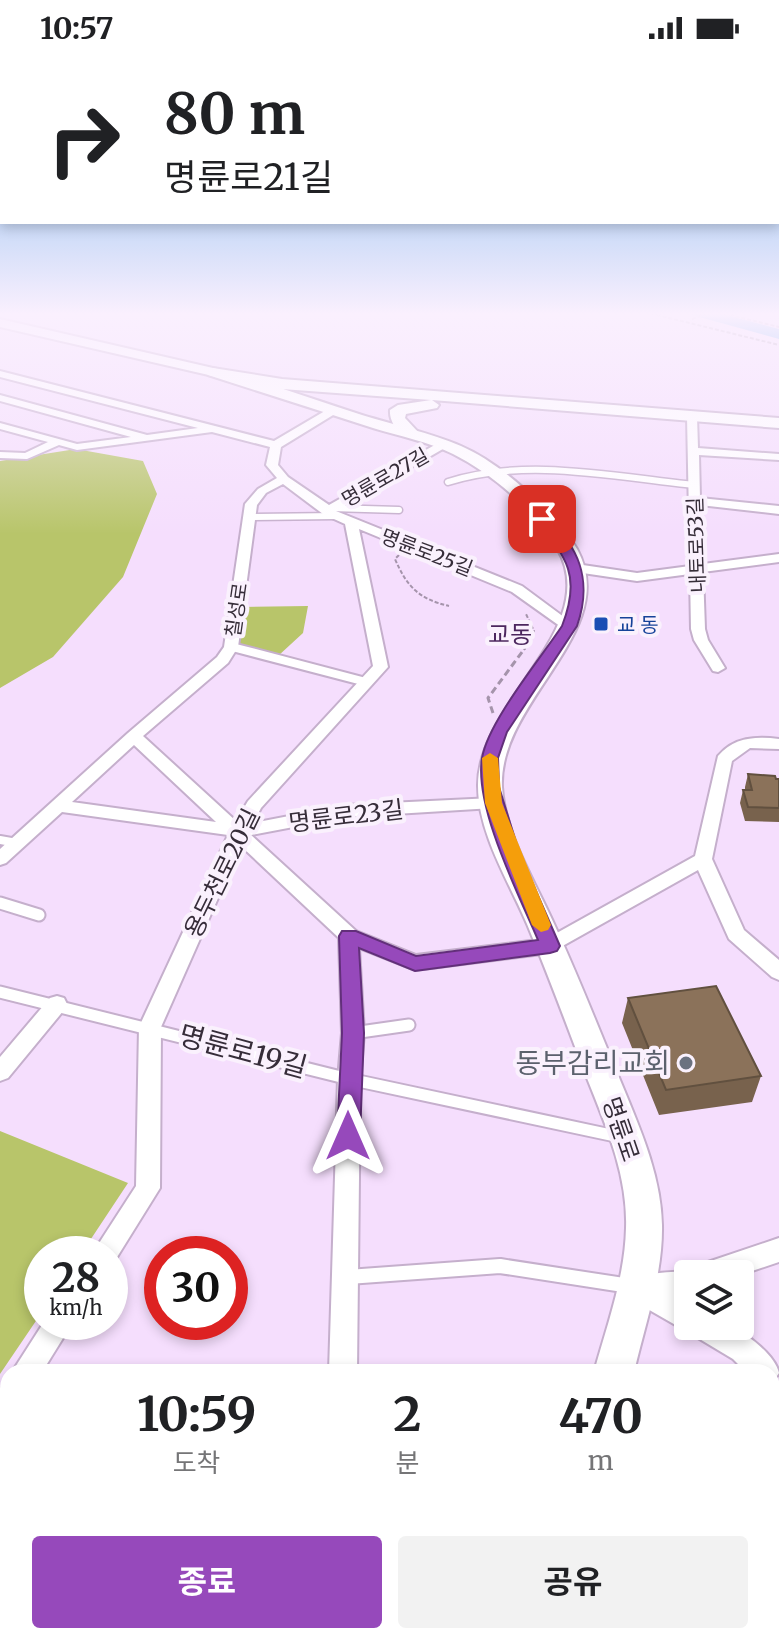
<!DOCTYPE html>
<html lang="ko">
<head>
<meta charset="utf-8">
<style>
	body { margin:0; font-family:Merriweather,"Noto Sans KR",serif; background:#f2f2f2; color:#202124; height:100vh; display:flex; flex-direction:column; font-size:30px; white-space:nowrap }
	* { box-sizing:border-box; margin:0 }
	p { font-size:26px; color:#757577 }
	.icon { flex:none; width:44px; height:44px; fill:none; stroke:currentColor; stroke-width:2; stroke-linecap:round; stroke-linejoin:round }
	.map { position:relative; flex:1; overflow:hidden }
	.panel { position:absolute; left:0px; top:1308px; width:780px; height:280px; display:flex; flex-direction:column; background:#fff; border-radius:24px 24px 0 0; box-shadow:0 4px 12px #0003 }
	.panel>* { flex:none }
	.top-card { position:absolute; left:0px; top:0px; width:780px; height:168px; box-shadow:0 4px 12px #0003; background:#fff; color:#202124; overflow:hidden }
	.fabs { position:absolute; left:674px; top:1204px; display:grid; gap:16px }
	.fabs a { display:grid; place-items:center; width:80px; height:80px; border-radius:8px; background:#fff; box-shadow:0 4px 12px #0003; font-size:40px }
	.speed { position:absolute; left:24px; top:1180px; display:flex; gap:16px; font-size:40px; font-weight:700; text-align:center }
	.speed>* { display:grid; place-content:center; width:104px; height:104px; border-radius:50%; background:#fff; box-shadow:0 4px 12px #0003; line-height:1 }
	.speed small { font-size:20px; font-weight:400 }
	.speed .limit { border:12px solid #d22; background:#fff; color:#111 }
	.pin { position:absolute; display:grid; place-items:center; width:68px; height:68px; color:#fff; margin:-34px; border-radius:16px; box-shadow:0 4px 12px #0006 }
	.me { position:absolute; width:88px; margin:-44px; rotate:0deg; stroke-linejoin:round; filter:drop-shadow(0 0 6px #0008) }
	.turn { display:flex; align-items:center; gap:28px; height:168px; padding:0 32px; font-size:36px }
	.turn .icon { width:104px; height:104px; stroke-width:2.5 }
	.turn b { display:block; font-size:56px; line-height:68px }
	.eta { display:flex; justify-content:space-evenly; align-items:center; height:136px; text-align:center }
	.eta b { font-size:48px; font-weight:700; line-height:56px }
	.button { display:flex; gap:16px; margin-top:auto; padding:16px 32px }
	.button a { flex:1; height:92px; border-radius:8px; background:#9649bb; color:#fff; font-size:32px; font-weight:700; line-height:92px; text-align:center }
	.button a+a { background:#f2f2f2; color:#202124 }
	.status { display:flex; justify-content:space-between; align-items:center; height:56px; padding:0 40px; background:#fff; direction:ltr }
	.status svg { height:22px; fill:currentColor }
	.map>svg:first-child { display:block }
</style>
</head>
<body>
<div class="status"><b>10:57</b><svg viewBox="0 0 49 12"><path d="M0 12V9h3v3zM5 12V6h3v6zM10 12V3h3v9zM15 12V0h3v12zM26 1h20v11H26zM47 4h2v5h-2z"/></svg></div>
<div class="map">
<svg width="779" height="1588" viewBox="0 0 779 1588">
	<rect width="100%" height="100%" fill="#f5defd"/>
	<!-- green -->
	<path fill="#b8c56a" d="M 76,393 L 143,405 L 157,438 L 123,521 L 53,601 L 0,632 L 0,405 Z
		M 308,550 L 303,577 L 278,600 L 238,591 L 241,551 Z
		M 0,1075 L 128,1127 L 81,1198 L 42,1198 L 42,1256 L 0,1318 Z"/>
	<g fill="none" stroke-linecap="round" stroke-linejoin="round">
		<!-- river -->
		<path fill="#5dadf1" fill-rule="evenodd" d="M 690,256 L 715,256 L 779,273 L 779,283 L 692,259 Z"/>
		<!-- lane-far3 casing -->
		<g stroke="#c5afcc" stroke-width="9">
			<path id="lane-far3" d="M 448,426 C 526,401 615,421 694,429
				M 331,452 L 399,454
				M 249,461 L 336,460
				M 231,591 L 243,594"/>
		</g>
		<!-- lane-far2 casing -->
		<g stroke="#c5afcc" stroke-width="12">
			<path id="lane-far2" d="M 236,592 L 366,626
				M 0,784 L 17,787"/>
		</g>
		<!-- lane-far1 casing -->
		<g stroke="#c5afcc" stroke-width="15">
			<path id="lane-far1" d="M 0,847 L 39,859
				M 0,936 L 349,1023 L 620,1081
				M 353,977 L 409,969"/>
		</g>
		<!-- lane casing -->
		<g stroke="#c5afcc" stroke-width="18">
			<path id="lane" d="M 348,1221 L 500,1210 L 630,1230"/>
		</g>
		<!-- street casing -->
		<g stroke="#c5afcc" stroke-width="4">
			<path id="street" d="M 0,315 L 274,385 L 330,352 L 338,352 L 338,356 L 281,391 L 278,409 L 288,421 L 329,449 L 440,386 L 448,386 L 448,390 L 336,455 L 522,530 L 576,570 L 569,574 L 564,573 L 512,536 L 359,473 L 388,611 L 261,752 L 253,767 L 346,749 L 493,742 L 502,747 L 493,752 L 346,761 L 251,779 L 356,875 L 416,899 L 546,883 L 695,800 L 718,700 C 734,681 756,680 779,683 L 779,693 L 750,692 L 732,705 L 712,803 L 744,874 L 779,904 L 779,924 L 772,921 L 729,883 L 698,814 L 550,897 L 415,914 L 359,892 L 364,977 L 360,1023 L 357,1316 L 329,1316 L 338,1023 L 342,977 L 339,882 L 241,790 L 161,971 L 160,1132 L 114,1206 L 110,1208 L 110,1198 L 92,1198 L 136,1130 L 139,971 L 228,779 L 62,756 L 6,807 L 0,809 L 0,793 L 128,677 L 217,601 L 224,591 L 245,448 L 258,433 L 277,422 L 266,409 L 270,391 L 212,376 L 77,394 L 59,389 L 27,403 L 0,402 L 0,396 L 25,397 L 48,386 L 0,373 L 0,367 L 77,388 L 131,381 L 0,345 L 0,339 L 147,379 L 198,372 L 0,321 ZM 283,428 L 323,458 L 345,468 L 373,610 L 248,745 L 236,765 L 143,680 L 228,607 L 238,591 L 257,449 L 266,437 ZM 134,689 L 216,766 L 72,746 Z
				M 692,357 L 697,360 L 698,392 L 779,398 L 779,404 L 699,399 L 700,442 L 779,450 L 779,458 L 700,449 L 703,508 L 779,498 L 779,506 L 703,516 L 705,573 L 708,584 L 725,612 L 718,616 L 713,615 L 694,584 L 691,573 L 690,518 L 637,525 L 576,516 L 569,512 L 576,508 L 637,517 L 690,510 L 687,360 Z
				M 57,940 L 64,942 L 67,948 L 64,954 L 8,1022 L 0,1025 L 0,1001 L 50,942 Z
				M 779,1182 L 779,1206 L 740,1219 L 688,1218 L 688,1237 L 676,1241 L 688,1248 L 688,1270 C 700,1270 716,1267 727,1270 C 746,1276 775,1299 779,1317 L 772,1327 L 772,1316 L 746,1316 L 733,1303 L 693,1279 L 690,1274 L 679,1271 L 625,1240 L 621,1231 L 625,1222 C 634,1219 689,1213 696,1216 L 699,1209 Z
				M 44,1266 L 73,1266 L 42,1316 L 12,1316 Z
				M 8,1330 L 8,1367 L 4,1368 L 8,1370 L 8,1398 L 0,1395 L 0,1333 Z
				M 131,1580 L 164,1580 L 161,1588 L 128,1588 Z
				M 487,1580 L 537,1580 L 540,1588 L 490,1588 Z"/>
		</g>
		<!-- secondary casing -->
		<g stroke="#c5afcc" stroke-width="4">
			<path id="secondary" d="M 213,312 C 263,325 313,343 362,359 C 395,369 430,377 461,390 C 501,407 555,456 577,493 C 622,575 498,645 502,731 C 505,779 536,827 555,870 C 577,917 596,966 616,1014 C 636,1064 661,1115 662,1169 C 663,1219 645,1268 634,1316 L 594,1316 C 607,1269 625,1221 626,1172 C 628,1116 603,1063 583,1012 C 565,964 547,916 527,868 C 509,826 478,777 478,730 C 477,645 604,572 557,492 C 535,454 491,417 453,398 C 429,386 399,380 373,372 C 318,354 263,337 208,319 L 206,316 Z
				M 529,1580 L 575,1580 L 573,1588 L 527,1588 Z"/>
		</g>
		<!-- primary casing -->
		<g stroke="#c5afcc" stroke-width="4">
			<path id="primary" d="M 0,263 L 213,312 L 282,323 L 779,362 L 779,372 L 432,344 L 439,349 L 437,352 L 406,358 L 405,362 L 419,377 L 411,382 C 399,379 389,366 390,354 L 398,349 L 431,344 L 282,333 L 213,320 L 0,271 Z"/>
		</g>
		<!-- path-far1 -->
		<path stroke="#a594ab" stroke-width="2" stroke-dasharray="4 2" stroke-linecap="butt" d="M 645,256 L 779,289
			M 718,256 L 779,271
			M 692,263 L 711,256
			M 399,499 L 395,503 C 407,531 419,543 449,550
			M 524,594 L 534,575 L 526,558"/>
		<!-- path -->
		<path stroke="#a594ab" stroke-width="3" stroke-dasharray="7 4" stroke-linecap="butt" d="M 493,657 L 488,642 L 525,592"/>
		<!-- lane-far3 -->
		<use href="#lane-far3" stroke="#fff" stroke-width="6"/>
		<!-- lane-far2 -->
		<use href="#lane-far2" stroke="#fff" stroke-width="8"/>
		<!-- lane-far1 -->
		<use href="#lane-far1" stroke="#fff" stroke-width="11"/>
		<!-- lane -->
		<use href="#lane" stroke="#fff" stroke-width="14"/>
		<!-- street -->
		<use href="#street" fill="#fff" fill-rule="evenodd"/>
		<!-- secondary -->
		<use href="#secondary" fill="#fff" fill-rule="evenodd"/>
		<!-- primary -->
		<use href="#primary" fill="#fff" fill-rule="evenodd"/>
	</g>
	<!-- wall -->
	<path fill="#78624d" d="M 748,718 L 779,723 L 779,766 L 745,765 L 740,747 L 743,734 L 745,734 L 745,731 Z
		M 628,942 L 761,1020 L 752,1046 L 659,1059 L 622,967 Z"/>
	<!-- building -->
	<path fill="#8b725a" stroke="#61503f" stroke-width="2" d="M 748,718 L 775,720 L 776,723 L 779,723 L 779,752 L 748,751 L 743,734 L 752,734 Z
		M 716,930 L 761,1020 L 666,1034 L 628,942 Z"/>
	<!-- sky -->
	<linearGradient id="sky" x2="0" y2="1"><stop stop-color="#70b1ec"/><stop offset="0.54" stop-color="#faf0fe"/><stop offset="1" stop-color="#faf0fe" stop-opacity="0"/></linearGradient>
	<rect width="779" height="478" fill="url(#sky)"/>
	<!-- route -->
	<path fill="#9649bb" stroke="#622f7a" stroke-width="2" d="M 542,459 C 549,462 554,469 560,476 C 585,503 589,536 577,570 L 507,676 L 498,702 L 499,731 L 519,796 L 560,890 L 557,895 L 550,897 L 415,915 L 359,892 L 364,977 L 360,1080 L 357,1087 L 348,1090 L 340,1087 L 337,1080 L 342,977 L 339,880 L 342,875 L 356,875 L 416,900 L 538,884 C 519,839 474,751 482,702 C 488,666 540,603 562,570 C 582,519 566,501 535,463 Z"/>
	<!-- slow -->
	<path fill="#f59e0b" d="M 490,697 L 498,702 L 502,747 L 551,869 L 548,874 L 541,876 L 532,869 L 485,747 L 482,702 Z"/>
	<!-- markers -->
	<rect fill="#1a4fb4" stroke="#faf1fd" stroke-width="3" x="593" y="560" width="16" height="16" rx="4"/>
	<circle fill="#6b7280" stroke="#faf1fd" stroke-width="3" cx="686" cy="1007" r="8"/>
	<g text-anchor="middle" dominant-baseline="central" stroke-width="8" stroke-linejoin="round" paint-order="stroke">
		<!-- far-street labels -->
		<g font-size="20" fill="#362d39" stroke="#faf1fd">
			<text transform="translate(385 421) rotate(-30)">명륜로27길</text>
			<text transform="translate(696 489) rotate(-92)">내토로53길</text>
			<text transform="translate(427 496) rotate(21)">명륜로25길</text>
			<text transform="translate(236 554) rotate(-82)">칠성로</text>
		</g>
		<!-- far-transit labels -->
		<g font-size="20" fill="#164399" stroke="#faf1fd" text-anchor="start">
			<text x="617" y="568">교 동</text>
		</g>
		<!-- far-quarter labels -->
		<g font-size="24" fill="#4c275e" stroke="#faf1fd">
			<text x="510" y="578">교동</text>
		</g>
		<!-- street labels -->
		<g font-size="24" fill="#362d39" stroke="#faf1fd">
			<text transform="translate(346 760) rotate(-7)">명륜로23길</text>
			<text transform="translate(222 817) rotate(-64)">용두천로20길</text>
			<text transform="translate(621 1073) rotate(71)">명륜로</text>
		</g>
		<!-- near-street labels -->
		<g font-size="28" fill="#362d39" stroke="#faf1fd">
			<text transform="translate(243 995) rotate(15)">명륜로19길</text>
		</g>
		<!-- near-worship labels -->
		<g font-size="28" fill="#5b616d" stroke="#faf1fd" text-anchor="end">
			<text x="670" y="1007">동부감리교회</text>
		</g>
	</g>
</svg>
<div class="fabs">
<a><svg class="icon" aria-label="layers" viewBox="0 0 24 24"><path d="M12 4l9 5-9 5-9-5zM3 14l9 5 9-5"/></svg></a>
</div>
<div class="speed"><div>28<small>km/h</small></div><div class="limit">30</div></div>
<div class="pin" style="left:542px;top:463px;background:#d93025"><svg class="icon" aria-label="arrive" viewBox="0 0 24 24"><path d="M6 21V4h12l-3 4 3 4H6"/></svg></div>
<svg class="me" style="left:348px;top:1080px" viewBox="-20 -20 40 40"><path d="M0-17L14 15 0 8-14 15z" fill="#9649bb" stroke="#fff" stroke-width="4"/></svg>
<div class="top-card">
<div class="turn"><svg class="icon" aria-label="right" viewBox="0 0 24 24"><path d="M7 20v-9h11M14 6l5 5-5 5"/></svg><div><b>80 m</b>명륜로21길</div></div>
</div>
<section class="panel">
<div class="eta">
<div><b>10:59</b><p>도착</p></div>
<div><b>2</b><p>분</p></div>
<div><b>470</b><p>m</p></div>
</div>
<div class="button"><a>종료</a><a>공유</a></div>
</section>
</div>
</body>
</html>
